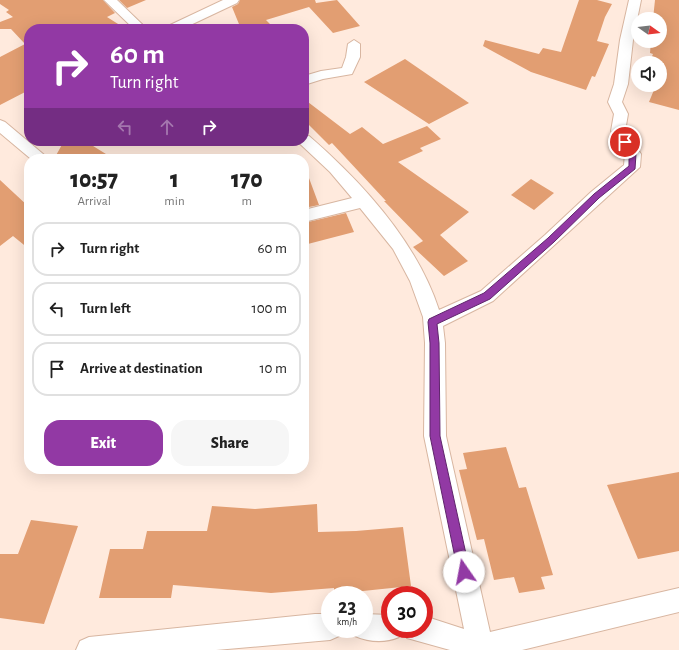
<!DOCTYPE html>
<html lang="en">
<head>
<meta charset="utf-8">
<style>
	body { margin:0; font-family:"Alegreya Sans",sans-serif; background:#f6f6f6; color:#222; height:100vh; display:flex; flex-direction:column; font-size:15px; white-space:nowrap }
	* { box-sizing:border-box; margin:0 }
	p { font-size:13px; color:#767676 }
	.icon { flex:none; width:22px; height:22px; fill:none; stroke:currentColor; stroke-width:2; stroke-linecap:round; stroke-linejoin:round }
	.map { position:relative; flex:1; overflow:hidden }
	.drawer { position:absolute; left:24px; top:154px; width:285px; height:320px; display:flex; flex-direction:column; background:#fff; border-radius:16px; box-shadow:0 4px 16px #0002 }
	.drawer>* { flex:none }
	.hud { position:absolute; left:24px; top:24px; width:285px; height:122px; border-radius:16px; box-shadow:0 4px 16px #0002; background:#9239a4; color:#fff; overflow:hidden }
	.needle { width:26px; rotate:104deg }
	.controls { position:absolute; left:631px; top:12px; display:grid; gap:8px }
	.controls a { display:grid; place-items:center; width:36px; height:36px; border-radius:50%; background:#fff; box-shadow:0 4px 16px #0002; font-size:20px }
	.speed { position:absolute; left:321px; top:586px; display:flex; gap:8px; font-size:20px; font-weight:700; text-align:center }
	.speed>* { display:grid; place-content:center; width:52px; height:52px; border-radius:50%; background:#fff; box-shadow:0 4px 16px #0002; line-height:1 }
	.speed small { font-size:10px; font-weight:400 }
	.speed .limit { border:6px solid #d22; background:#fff; color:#111 }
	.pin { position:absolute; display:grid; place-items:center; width:34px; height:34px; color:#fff; margin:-17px; border:2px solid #fff; border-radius:50%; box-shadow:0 1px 4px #0007 }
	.me { position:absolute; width:44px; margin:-22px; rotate:348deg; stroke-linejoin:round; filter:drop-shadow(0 0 3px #0008) }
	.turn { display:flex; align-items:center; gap:14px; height:84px; padding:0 20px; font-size:18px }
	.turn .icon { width:52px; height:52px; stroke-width:2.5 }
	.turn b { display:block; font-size:28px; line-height:34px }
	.lanes { display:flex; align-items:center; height:38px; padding:0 20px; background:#0003; justify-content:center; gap:20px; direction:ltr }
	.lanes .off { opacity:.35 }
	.eta { display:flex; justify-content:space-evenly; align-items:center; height:68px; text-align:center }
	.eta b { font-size:24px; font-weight:800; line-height:28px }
	.primary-button { display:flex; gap:8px; margin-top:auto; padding:8px 20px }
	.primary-button a { flex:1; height:46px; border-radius:16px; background:#9239a4; color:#fff; font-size:16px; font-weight:800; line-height:46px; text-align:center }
	.primary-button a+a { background:#f6f6f6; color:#222 }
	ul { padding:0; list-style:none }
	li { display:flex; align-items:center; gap:12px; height:54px; margin:0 8px 6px; padding:0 12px; border:2px solid #e0e0e0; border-radius:16px }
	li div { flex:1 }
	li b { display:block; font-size:15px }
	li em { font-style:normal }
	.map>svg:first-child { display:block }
</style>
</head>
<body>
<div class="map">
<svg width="679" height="650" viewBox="0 0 679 650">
	<rect width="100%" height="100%" fill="#ffeadd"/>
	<!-- building -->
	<path fill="#e29e72" d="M 0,0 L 103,0 L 115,13 L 107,17 L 126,29 L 29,29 L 29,90 L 0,105 L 0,57 L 25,44 L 11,29 L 0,29 L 0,22 L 13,17 L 6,12 L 9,10 L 0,4 Z
		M 119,0 L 146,0 L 127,8 Z
		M 240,0 L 315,0 L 316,3 L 337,0 L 360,26 L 333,33 L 309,7 L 266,20 L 275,29 L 241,29 L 232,7 L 238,4 Z
		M 579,0 L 597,0 L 612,4 L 605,17 L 597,41 L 609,44 L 595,77 L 592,76 L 586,90 L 531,72 L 483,46 L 485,40 L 539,54 L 543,48 L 561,52 Z
		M 655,0 L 679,0 L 679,110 L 649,102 L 656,85 L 660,85 L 660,74 L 664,63 L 649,63 L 653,54 L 650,53 L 651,41 L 660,41 L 660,19 L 653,19 Z
		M 405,59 L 469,103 L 429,124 L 364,82 Z
		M 304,99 L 350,134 L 362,127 L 383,144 L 427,126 L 441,139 L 420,148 L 423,151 L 398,162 L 469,212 L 440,235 L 468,261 L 444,276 L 413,247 L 423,241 L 384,201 L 386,201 L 332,143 L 329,145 L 304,120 Z
		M 64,141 L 85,141 L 114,159 L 54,159 Z
		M 304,170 L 306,170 L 319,205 L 304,208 Z
		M 531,179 L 554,193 L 534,210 L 511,195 Z
		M 0,180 L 29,207 L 29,249 L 13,236 L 0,246 Z
		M 346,213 L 354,232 L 304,245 L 304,223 Z
		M 506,447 L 519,488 L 526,487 L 553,575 L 541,577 L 545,589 L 519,593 L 514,577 L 494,580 L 484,539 L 477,540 L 459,470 L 467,469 L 463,453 Z
		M 679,472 L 679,551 L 638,559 L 607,485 Z
		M 317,504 L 318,532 L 356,531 L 403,527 L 411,586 L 334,594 L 334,588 L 271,593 L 173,585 L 171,598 L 99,598 L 110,549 L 143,549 L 147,531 L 207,531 L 212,506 L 255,509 Z
		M 31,520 L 78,526 L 44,624 L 0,618 L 0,554 L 18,554 Z"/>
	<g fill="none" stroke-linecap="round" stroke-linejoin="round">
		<!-- minor casing -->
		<g stroke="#d8b6a1" stroke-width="2">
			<path id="minor" d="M 104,0 L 117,0 L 147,29 L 134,29 Z
				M 223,0 L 239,0 L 237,3 L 182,29 L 166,29 L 168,26 Z
				M 629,0 L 641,0 L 633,40 L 628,84 L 622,102 L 628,114 L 625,131 L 641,154 L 640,167 L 493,301 L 443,326 L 445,343 L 446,436 L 490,632 L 679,588 L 679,612 L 522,650 L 450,650 L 407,638 L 403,629 L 424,629 L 424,616 L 464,629 L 424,436 L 425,343 L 423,317 L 410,281 L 393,249 L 360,208 L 304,222 L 304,210 L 352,198 L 330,172 L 297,141 L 304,141 L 304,135 L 309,136 C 362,182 417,242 439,310 L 481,291 L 545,235 L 591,192 L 624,165 L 625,154 L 611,131 L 614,114 L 608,102 L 614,84 L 620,40 Z
				M 354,40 L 360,44 L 360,57 L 352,74 L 323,79 L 304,85 L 304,76 L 321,71 L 342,68 L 346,57 L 348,44 Z
				M 0,120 L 5,122 L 49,159 L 31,159 L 0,133 Z
				M 315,614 L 330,614 L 330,629 L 342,629 L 339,636 L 330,640 L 216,650 L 76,650 L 80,641 L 89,637 Z
				M 364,614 L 390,615 L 390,629 L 402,629 L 399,637 C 385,643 369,642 355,636 L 352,629 L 364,629 Z"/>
		</g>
		<!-- minor -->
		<use href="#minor" fill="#fff" fill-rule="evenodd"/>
	</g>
	<!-- route -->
	<path fill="#9239a4" stroke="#5f256b" d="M 625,140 L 628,141 L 636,154 L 635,169 L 599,198 L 554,242 L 490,299 L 437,324 L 439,343 L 440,436 L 470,572 L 468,576 L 464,578 L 460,576 L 458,572 L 430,436 L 430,343 L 428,322 L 429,319 L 484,293 L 548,238 L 594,194 L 629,166 L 629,154 L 622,142 Z"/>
</svg>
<div class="controls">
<a><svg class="needle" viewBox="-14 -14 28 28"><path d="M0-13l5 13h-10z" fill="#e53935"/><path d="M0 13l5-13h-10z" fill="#767676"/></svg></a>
<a><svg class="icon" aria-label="sound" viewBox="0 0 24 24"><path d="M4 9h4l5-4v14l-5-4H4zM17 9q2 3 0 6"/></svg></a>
</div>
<div class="speed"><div>23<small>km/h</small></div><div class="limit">30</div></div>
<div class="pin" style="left:625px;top:142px;background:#d93025"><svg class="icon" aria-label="arrive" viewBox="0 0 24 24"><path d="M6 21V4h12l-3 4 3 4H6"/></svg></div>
<svg class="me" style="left:464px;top:572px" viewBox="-20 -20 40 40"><circle r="19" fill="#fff"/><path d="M0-13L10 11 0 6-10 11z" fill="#9239a4"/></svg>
<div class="hud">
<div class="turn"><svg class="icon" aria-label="right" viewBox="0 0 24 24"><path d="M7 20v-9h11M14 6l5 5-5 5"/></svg><div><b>60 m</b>Turn right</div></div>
<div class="lanes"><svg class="icon off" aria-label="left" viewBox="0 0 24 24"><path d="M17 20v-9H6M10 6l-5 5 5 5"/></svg><svg class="icon off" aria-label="ahead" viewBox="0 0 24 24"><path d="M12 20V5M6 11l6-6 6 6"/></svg><svg class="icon" aria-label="right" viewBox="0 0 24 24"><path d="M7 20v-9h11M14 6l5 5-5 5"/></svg></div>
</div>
<section class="drawer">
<div class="eta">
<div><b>10:57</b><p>Arrival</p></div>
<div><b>1</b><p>min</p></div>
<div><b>170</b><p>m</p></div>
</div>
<ul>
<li><svg class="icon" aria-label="right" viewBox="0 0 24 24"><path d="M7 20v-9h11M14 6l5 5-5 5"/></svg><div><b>Turn right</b></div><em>60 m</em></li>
<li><svg class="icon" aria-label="left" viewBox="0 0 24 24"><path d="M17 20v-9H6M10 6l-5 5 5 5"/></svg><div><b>Turn left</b></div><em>100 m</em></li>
<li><svg class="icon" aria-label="arrive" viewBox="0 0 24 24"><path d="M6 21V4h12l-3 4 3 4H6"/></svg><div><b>Arrive at destination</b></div><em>10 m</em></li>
</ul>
<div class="primary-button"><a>Exit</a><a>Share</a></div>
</section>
</div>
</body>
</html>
